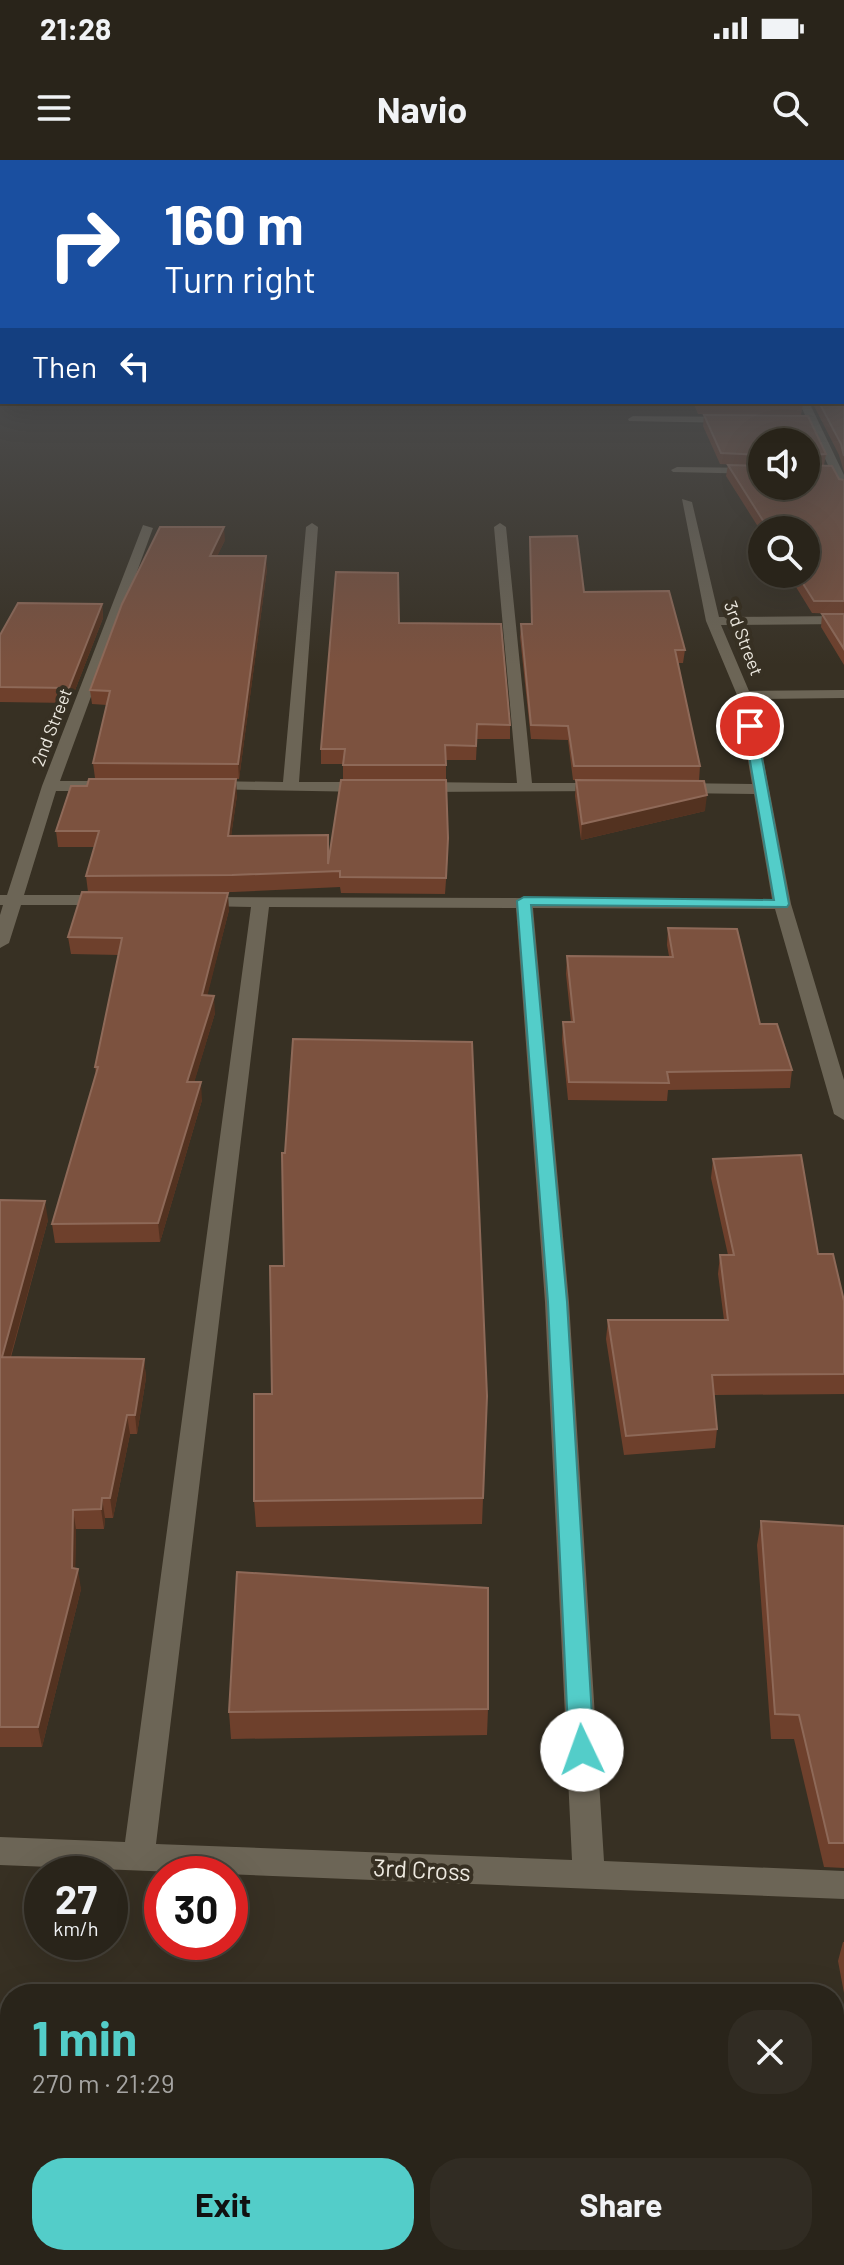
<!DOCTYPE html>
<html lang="en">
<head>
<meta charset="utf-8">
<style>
	body { margin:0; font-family:Barlow,sans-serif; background:#312c23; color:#f1f3f6; height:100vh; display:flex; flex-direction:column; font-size:30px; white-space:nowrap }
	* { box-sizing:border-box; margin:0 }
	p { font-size:26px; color:#a5a4a2 }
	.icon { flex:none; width:44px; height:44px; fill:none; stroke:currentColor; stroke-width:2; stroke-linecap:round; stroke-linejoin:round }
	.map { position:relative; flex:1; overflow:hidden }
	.panel { position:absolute; left:0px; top:1824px; width:844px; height:282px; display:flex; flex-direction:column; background:#29241a; border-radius:32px 32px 0 0; box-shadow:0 8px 32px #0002,0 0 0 2px #454139 }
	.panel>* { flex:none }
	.hud { position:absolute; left:0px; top:0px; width:844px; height:244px; box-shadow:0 8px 32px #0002,0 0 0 2px #454139; background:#1a4fa0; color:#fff; overflow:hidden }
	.tools { position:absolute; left:748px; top:268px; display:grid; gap:16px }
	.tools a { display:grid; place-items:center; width:72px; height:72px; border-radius:50%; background:#29241a; box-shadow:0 8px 32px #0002,0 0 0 2px #454139; font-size:40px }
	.speed { position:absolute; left:24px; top:1696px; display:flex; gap:16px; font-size:40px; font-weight:700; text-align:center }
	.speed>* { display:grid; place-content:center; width:104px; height:104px; border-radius:50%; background:#29241a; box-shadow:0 8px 32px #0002,0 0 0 2px #454139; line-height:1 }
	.speed small { font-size:20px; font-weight:400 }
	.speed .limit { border:12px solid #d22; background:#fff; color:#111 }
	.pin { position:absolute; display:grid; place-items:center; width:68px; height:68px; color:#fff; margin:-34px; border:4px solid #fff; border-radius:50%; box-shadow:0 2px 8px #0007 }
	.me { position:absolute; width:88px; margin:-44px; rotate:357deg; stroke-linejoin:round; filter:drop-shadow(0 0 6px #0008) }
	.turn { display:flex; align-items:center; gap:28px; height:168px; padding:0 32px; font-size:36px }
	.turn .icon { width:104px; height:104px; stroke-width:2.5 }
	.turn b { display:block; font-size:56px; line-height:68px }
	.then { display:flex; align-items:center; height:76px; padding:0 32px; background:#0003; gap:16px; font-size:30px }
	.round { display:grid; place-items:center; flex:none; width:84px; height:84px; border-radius:32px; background:#312c23 }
	.overview { display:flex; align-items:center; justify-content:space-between; height:136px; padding:0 32px }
	h1 { font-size:48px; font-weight:700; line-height:60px; color:#53cdc9 }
	.button { display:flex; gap:16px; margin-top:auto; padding:16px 32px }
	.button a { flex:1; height:92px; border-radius:32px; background:#53cdc9; color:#111; font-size:32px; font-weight:700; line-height:92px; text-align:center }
	.button a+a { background:#312c23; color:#f1f3f6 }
	.status { display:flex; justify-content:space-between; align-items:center; height:56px; padding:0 40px; background:#29241a; direction:ltr }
	.status svg { height:22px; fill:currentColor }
	header { display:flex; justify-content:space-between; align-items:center; height:104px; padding:0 32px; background:#29241a; font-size:36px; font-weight:700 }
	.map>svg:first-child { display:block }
</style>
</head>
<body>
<div class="status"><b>21:28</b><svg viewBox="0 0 49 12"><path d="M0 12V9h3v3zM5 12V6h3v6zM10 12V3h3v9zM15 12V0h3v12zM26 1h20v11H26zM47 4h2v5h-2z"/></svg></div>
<header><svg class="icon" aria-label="menu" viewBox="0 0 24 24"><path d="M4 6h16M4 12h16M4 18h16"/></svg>Navio<svg class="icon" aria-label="search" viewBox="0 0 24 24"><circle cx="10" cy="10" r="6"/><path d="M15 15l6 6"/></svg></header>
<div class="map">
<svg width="844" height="2105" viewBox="0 0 844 2105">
	<rect width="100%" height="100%" fill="#373023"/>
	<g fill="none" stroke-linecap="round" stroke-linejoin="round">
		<!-- minor -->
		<path fill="#6c6556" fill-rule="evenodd" d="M 799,242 L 809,242 L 844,315 L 844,330 L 838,327 Z
			M 633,256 L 733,257 L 738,260 L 733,263 L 629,261 L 628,259 Z
			M 677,307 L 762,308 L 762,314 L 673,312 L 671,310 Z
			M 682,339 L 692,342 L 719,457 L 844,456 L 844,464 L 721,465 L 749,531 L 844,530 L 844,538 L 752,539 L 791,744 L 844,920 L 844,960 L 834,954 L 775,749 L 533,748 L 569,1142 L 604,1701 L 844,1711 L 844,1739 L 0,1705 L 0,1677 L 125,1682 L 251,747 L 201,746 L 195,745 L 192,741 L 195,737 L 772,739 L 754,634 L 675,633 L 667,628 L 675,623 L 752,624 L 737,535 L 706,461 ZM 269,747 L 516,748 L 545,1142 L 572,1700 L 156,1684 Z
			M 312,363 L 318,367 L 299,622 L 369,622 L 377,627 L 369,632 L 201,629 L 201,623 L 207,621 L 283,622 L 306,367 Z
			M 500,363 L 506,367 L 532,623 L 605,623 L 613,628 L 611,631 L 419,632 L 411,627 L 419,622 L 517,623 L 494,367 Z
			M 143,365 L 153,368 L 60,621 L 117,621 L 125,626 L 117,631 L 56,631 L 24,735 L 107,735 L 116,740 L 107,745 L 21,745 L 9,783 L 0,788 L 0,755 L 3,745 L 0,745 L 0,735 L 7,735 L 42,626 Z"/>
	</g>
	<!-- wall -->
	<path fill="#6e402c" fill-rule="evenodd" d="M 844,213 L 844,312 L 839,295 L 812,242 L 842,242 Z
		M 693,242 L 802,242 L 803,244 L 801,255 L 698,254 Z
		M 704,255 L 808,256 L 826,294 L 824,305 L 817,305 L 832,306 L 839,319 L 844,320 L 844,505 L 821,467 L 822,454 L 840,454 L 812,453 L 788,414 L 806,414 L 806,370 L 762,370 L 762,373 L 726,316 L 728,305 L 756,306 L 720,304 L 703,266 ZM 762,282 L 806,282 L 806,326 L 762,326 Z
		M 530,377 L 584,432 L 685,490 L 683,503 L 678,503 L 700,606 L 699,621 L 573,620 L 568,580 L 531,579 L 520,477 L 521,464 L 532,464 Z
		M 225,380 L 217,396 L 267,409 L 239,619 L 95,618 L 93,603 L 107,545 L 92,544 L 90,530 Z
		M 102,444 L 103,458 L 70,543 L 0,542 L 0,475 Z
		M 399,463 L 510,565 L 510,579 L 477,579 L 476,600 L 446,600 L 446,620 L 343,619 L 343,604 L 321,604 L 321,589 Z
		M 576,620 L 705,651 L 581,680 L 575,636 Z
		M 237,635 L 231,676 L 328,704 L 448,693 L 445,734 L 341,733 L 340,727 L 233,732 L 130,732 L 229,750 L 207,835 L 215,853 L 194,922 L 202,940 L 160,1082 L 55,1083 L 52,1064 L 96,914 L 95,907 L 119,795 L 71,794 L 68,777 L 88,732 L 86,716 L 95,687 L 58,687 L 56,671 Z
		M 668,768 L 760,864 L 792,910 L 790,928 L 668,930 L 667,941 L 568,940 L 562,880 L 563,862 L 571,862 L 566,814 L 567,796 L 669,796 L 667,785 Z
		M 713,999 L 818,1094 L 844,1141 L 844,1234 L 714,1235 L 717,1269 L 715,1288 L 624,1295 L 606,1179 L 608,1160 L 724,1160 L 718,1114 L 720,1095 L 728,1095 L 711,1018 Z
		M 0,1040 L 48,1060 L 11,1197 L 144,1199 L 146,1218 L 137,1274 L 130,1274 L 113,1358 L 105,1358 L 104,1369 L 76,1369 L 75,1409 L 81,1429 L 42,1587 L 0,1587 Z
		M 487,1236 L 482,1364 L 256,1367 L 254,1341 Z
		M 761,1361 L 844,1366 L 844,1708 L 824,1707 L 794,1579 L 771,1579 L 757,1385 Z
		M 488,1549 L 487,1575 L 231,1579 L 229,1552 Z
		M 843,1782 L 844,1782 L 844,1833 L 838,1801 Z
		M 796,2096 L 834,2096 L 844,2105 L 797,2105 Z"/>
	<!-- shaded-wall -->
	<path fill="#533220" d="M 224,367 L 225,380 L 211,409 L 210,396 Z
		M 266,396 L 267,409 L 239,619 L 238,604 Z
		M 102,444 L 103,458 L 70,543 L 69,528 Z
		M 236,619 L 237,635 L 229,691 L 228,676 Z
		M 707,635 L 705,651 L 581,680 L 582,664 Z
		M 228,733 L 229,750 L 203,853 L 202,835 Z
		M 214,836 L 215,853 L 189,940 L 187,922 Z
		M 201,922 L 202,940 L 160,1082 L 158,1063 Z
		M 45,1041 L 48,1060 L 5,1216 L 2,1197 Z
		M 144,1199 L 146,1218 L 137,1274 L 135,1255 Z
		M 127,1255 L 130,1274 L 113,1358 L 110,1338 Z
		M 102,1338 L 105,1358 L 104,1369 L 101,1349 Z
		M 73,1350 L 76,1369 L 75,1421 L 78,1409 L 81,1429 L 42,1587 L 38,1567 L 72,1408 Z"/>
	<!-- building -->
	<path fill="#7c523f" stroke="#8e6958" stroke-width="2" d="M 842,213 L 844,213 L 844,296 L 841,284 L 819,242 L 842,242 Z
		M 699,242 L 802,242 L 803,244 L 699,243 Z
		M 704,255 L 808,256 L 826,294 L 806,295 L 806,282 L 762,282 L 762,295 L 721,293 Z
		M 728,305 L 762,306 L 762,326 L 806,326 L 806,305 L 832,306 L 839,319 L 844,320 L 844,441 L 814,441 L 797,414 L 806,414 L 806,370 L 769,370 Z
		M 160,367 L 224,367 L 210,396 L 266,396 L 238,604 L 93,603 L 110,531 L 90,530 L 122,444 Z
		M 577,376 L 584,432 L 669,431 L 685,490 L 675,490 L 700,606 L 574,606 L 568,566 L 531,565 L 521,464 L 532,464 L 530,377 Z
		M 336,412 L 398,413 L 399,463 L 501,464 L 510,565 L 477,564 L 476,586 L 445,585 L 446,605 L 343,605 L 345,589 L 321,589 Z
		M 18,443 L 102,444 L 69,528 L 0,527 L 0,475 Z
		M 822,454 L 844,454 L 844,489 Z
		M 89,619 L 236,619 L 228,676 L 328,675 L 328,704 L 341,620 L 446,620 L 448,678 L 446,718 L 340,717 L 340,711 L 232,715 L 86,716 L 99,671 L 56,671 L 71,626 L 87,626 Z
		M 576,620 L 704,621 L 707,635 L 582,664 Z
		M 82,732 L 228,733 L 202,835 L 214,836 L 187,922 L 201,922 L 158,1063 L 52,1064 L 98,907 L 95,907 L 122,778 L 68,777 Z
		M 668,768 L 737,769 L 760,864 L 777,864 L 792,910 L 667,912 L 669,923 L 569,922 L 563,862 L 574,862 L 567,796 L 673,797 Z
		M 293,879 L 472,882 L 487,1236 L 483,1338 L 254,1341 L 254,1234 L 272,1234 L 270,1106 L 284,1106 L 282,993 L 285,993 Z
		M 801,995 L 818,1094 L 833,1094 L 844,1141 L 844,1214 L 712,1215 L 717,1269 L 626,1276 L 608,1160 L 728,1160 L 720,1095 L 734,1095 L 713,999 Z
		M 0,1040 L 45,1041 L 2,1197 L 144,1199 L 135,1255 L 127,1255 L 110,1338 L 102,1338 L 101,1349 L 73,1350 L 72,1408 L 78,1409 L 38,1567 L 0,1567 Z
		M 761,1361 L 844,1366 L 844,1683 L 829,1683 L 799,1555 L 775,1554 Z
		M 237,1412 L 488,1428 L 488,1549 L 229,1552 Z
		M 0,1899 L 10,1899 L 10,2096 L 660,2096 L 660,2105 L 0,2105 Z
		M 834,2019 L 844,2019 L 844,2105 L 805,2105 L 803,2096 L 834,2096 Z"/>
	<!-- sky -->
	<linearGradient id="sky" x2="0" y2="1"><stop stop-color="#1e1a13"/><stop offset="0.42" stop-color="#4d4e50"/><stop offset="1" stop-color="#4d4e50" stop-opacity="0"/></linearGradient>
	<rect width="844" height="505" fill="url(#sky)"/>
	<!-- route -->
	<path fill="#53cdc9" stroke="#368583" stroke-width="2" d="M 750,562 L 756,566 L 789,744 L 787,747 L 531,745 L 567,1142 L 594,1590 L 590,1597 L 582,1600 L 573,1597 L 569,1590 L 548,1142 L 517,741 L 524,737 L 774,740 L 744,566 Z"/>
	<g text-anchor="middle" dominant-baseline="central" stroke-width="8" stroke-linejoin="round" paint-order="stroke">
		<!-- far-street labels -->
		<g font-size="18" fill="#ece8df" stroke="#373023">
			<text transform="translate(744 478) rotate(69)">3rd Street</text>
			<text transform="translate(51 567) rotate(-69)">2nd Street</text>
		</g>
		<!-- near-street labels -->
		<g font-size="24" fill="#ece8df" stroke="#373023">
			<text transform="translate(422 1709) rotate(3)">3rd Cross</text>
		</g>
	</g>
</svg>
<div class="tools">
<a><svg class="icon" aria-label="sound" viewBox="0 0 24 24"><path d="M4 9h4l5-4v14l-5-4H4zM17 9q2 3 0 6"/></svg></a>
<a><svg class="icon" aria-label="search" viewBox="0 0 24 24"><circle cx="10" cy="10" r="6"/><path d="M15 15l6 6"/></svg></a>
</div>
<div class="speed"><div>27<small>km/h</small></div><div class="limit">30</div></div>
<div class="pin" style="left:750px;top:566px;background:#d93025"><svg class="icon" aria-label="arrive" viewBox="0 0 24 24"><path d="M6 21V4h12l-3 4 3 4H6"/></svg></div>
<svg class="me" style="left:582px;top:1590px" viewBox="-20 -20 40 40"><circle r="19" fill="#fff"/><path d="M0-13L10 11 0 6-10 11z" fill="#53cdc9"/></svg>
<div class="hud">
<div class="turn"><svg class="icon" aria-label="right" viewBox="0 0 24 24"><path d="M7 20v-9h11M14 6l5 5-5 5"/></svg><div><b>160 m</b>Turn right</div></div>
<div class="then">Then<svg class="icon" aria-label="left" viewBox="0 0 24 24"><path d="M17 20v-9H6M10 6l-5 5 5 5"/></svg></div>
</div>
<section class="panel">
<div class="overview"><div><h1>1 min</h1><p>270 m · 21:29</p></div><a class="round"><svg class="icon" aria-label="close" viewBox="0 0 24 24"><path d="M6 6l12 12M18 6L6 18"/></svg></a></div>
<div class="button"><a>Exit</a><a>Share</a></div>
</section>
</div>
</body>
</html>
